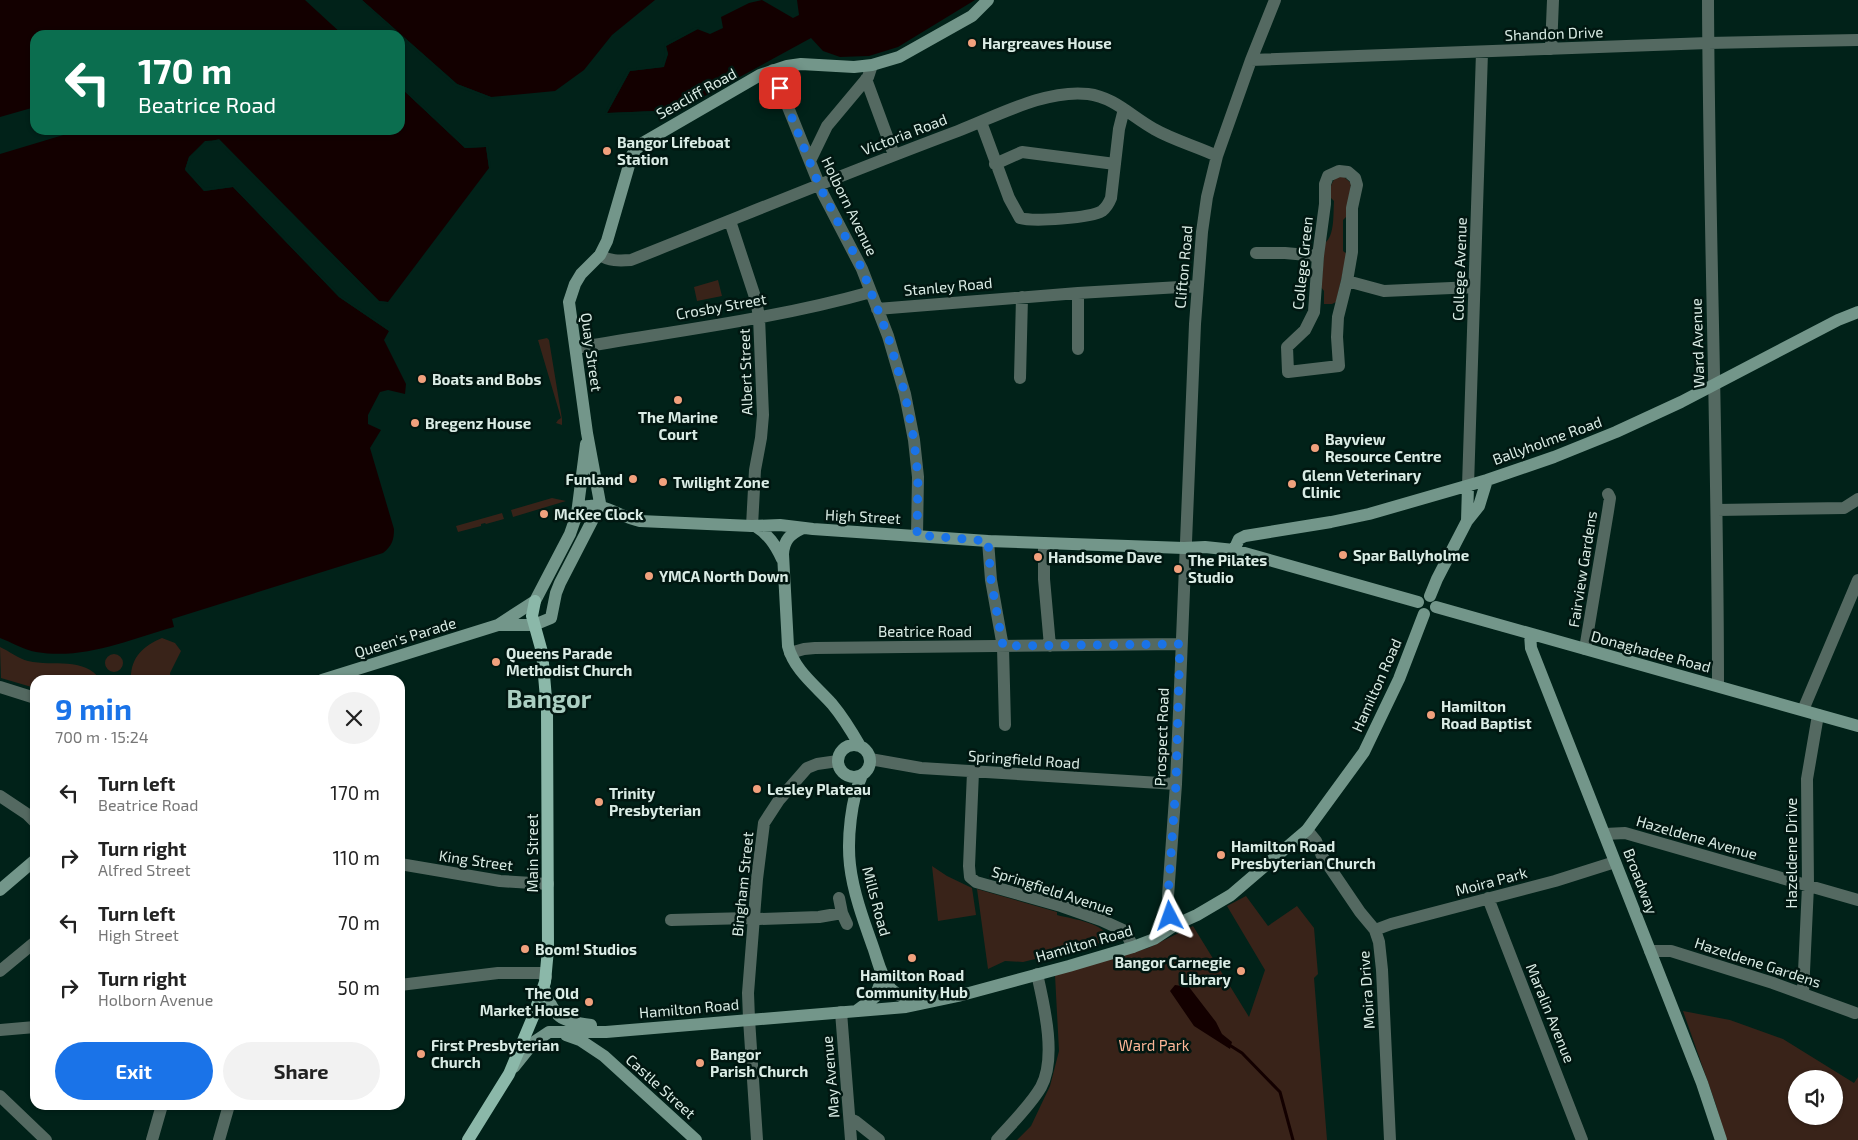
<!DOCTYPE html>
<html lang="en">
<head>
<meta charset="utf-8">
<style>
	body { margin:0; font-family:"Exo 2",sans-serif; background:#f2f2f2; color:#222; height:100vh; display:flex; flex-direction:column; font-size:19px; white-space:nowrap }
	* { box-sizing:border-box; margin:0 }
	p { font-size:16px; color:#767676 }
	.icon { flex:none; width:28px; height:28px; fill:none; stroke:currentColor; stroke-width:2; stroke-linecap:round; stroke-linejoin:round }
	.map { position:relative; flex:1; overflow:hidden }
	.details { position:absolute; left:30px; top:675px; width:375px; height:435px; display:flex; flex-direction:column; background:#fff; border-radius:15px; box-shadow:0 1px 4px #0004 }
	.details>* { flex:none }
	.banner { position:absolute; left:30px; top:30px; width:375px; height:105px; border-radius:15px; box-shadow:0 1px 4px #0004; background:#0b6e4f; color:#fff; overflow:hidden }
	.fabs { position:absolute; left:1788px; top:1070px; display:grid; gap:10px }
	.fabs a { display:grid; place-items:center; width:55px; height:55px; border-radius:50%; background:#fff; box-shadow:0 1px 4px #0004; font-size:25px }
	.pin { position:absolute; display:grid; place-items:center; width:42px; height:42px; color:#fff; margin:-21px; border-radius:10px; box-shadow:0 2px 8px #0006 }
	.me { position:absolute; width:55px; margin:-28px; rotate:356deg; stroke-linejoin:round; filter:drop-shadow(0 0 4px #0008) }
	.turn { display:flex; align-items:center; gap:18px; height:105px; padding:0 25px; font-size:22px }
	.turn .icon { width:65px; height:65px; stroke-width:2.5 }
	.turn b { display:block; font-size:35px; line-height:42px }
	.round { display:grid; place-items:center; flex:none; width:52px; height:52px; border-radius:26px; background:#f2f2f2 }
	.overview { display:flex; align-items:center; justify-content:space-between; height:85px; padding:0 25px }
	h1 { font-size:30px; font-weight:700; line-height:38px; color:#1a73e8 }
	.cta { display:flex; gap:10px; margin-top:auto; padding:10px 25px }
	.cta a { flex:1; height:58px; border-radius:30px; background:#1a73e8; color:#fff; font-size:20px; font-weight:700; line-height:58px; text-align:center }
	.cta a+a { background:#f2f2f2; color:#222 }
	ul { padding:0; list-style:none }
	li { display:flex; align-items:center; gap:15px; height:65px; padding:0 25px }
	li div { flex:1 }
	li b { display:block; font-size:19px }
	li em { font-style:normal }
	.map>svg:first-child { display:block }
</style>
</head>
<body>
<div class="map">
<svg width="1858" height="1140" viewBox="0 0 1858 1140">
	<rect width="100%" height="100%" fill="#012219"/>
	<!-- green -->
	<path fill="#392319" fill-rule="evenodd" d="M 1338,177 L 1344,177 L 1351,183 L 1347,216 L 1343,220 L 1343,251 L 1347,254 L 1336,302 L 1332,304 L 1324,304 L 1324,291 L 1321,287 L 1325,243 C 1335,235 1333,214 1334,201 L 1330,197 C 1330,190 1330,181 1338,177 Z
		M 718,280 L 722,296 L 697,301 L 694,287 Z
		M 547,338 L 549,340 L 562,419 L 562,425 L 556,423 L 558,420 L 561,418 L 538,340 Z
		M 552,498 L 566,501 L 513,517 L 511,510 Z
		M 502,513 L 504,519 L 486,524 L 485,523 L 481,524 L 481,526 L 458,532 L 456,526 Z
		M 162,638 L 175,643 L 181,651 L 170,673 L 171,680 L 131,680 C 130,658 143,646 162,638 Z
		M 0,647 C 9,651 19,659 28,661 C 54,667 83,656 101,680 L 35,680 L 35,688 L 1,678 Z
		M105 663a9 9 0 1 1 18 0a9 9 0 1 1-18 0Z
		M 932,866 L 947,876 L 972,888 L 976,915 L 938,921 Z
		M 977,889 L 1057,912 L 1057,915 C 1076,920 1102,922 1112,940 L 1023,962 L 1005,961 L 988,969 Z
		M 1246,896 L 1268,926 L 1297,906 L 1314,928 L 1318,974 L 1314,978 L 1327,1140 L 1017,1140 L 1031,1126 L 1050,1086 L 1059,1051 L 1055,975 L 1148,948 L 1193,926 L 1249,1017 L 1265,970 L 1227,906 Z
		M 1683,1011 L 1730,1020 L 1783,1039 L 1854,1083 L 1858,1077 L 1858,1140 L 1725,1140 L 1716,1105 ZM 1796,1079 L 1834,1079 L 1834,1116 L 1796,1116 Z"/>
	<!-- water -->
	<path fill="#130000" d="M 0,0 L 305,0 L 343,35 L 35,35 L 35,107 L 0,117 Z
		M 362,0 L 655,0 L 612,35 L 584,70 L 555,91 L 491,97 L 457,84 Z
		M 762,0 L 793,18 L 799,15 L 797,0 L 975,0 L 898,47 L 869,56 L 840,57 L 823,51 L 811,38 L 661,120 L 655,111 L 607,113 L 630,71 L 663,67 L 668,54 L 666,46 L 697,29 L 710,34 L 723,28 L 721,17 L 749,3 Z
		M 400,87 L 465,148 L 486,147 L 489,168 L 388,302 L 379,301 L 219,140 L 205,141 L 189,157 L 185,169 L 204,191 L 233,187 L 339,297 L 389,331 L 384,340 L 406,384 L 405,394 L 388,390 L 380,392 L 368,415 L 368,424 L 381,430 L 370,448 L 394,529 C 394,540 392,546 383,553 L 172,619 L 174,627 C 128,640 84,660 36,652 C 24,650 11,642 0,638 L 0,154 L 80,130 L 400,130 Z
		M 1175,985 L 1189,987 L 1216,1022 L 1222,1034 L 1232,1042 L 1230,1049 L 1194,1026 L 1170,991 Z"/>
	<!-- pier -->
	<path fill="#012219" d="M 360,0 L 362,0 L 457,84 L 491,97 L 501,98 L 490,99 L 455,86 Z
		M 696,27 L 700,28 L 666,46 L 668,54 L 664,67 L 630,71 L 607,113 L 655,111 L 653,114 L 605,115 L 605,112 L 628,69 L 662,65 L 665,54 L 664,44 Z
		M 400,85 L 466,145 L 488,146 L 491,168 L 489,168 L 486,147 L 465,148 L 400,87 Z
		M 219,139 L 379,301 L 388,302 L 388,304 L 377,303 L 218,142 L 207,143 L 191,159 L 188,169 L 205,188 L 234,185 L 341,296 L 389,328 L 389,331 L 339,297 L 233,187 L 204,191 L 185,170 L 189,157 L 204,143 Z"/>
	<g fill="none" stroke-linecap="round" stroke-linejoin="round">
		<!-- stream -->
		<path stroke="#130000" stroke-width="3" d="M 1231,1046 L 1242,1053 L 1280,1092 L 1293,1140"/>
		<!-- street -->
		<path stroke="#546961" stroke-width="12" d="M 1708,0 C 1709,229 1718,457 1718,686
			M 1551,49 L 1553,0
			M 1251,60 L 1708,43 L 1858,40
			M 773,70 L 823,194 L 862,269 L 888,336 L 905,394 L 914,440 L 918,477 L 917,535
			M 866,79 L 894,155
			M 981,122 L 1009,198 L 1020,218 C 1033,222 1091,218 1102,211 C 1107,207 1109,203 1111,198 L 1119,129 L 1124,109
			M 810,161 L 827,126 L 868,77 L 872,65
			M 995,164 L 1022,152 L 1115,164
			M 730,221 L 756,300 L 759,317 L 763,415 L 761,438 L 755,470 L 752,526
			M 1256,253 L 1285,253 L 1318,256
			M 600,255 C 609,261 619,261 631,260 C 740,217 848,172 958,131 C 997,116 1046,89 1088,94 C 1114,97 1132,117 1154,129 C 1173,140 1196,146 1217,156
			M 1347,281 L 1352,252 L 1352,208 L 1357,185 L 1355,178 L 1348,172 L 1339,171 L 1328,176 L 1325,184 L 1325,204 L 1318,256 L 1314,312 L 1305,330 L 1287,347 L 1288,372 L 1339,366 L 1337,337 L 1338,317 L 1347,281 L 1384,291 L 1474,287
			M 877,309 L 1078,293 L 1197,286
			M 576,348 C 674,331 775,319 871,292
			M 1078,349 L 1078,293
			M 1020,378 L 1022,297
			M 1468,486 L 1482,52
			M 1717,510 L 1844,508 L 1858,499
			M 988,541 L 991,580 L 1003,647 L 1005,725
			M 1044,543 L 1044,579 L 1050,646
			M 1585,649 L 1608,511 L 1610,498 L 1608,494
			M 790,653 L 804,649 L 815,648 L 1180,644
			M 0,687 L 35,698
			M 1803,710 L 1858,580
			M 870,759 L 921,768 L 1176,784
			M 973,772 L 969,866 L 970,877 L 976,882 L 1061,906 L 1101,920 L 1125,931 L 1133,947
			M 0,796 L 27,814 L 35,822
			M 1307,830 L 1316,841 L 1322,856 L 1360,912 L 1375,930 L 1379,942 L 1382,970 L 1390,1140
			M 1605,834 L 1625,833 L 1858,900
			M 400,864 L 500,881 L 548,884
			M 839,898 L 842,913 L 847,924
			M 1488,898 L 1582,1140
			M 671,920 L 749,918 L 759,919 L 819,917 L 842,913
			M 1175,925 L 1170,916 L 1168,896 L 1176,784 L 1195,324 L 1202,232 L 1207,197 L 1217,156 L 1251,60 L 1275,0
			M 1375,930 L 1391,924 L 1555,881 L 1615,862
			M 1650,951 L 1671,951 L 1773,983 L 1855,1013
			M 0,971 L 35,942
			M 400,985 L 498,973 L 540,973 L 546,977
			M 1803,993 L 1808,886 L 1807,779 L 1818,715
			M 841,1012 L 851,1140
			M 0,1030 L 35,1027
			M 0,1096 L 46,1140
			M 850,1119 L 855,1121 L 879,1140
			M 152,1140 L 162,1105
			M 219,1140 L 229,1105
			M 757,1140 L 749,1019 L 748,993 L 757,879 L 764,823 L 779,800 L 807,768 L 817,764 L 838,761
			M 997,1140 C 1012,1123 1030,1106 1041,1087 C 1057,1058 1044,1005 1037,974"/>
		<!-- secondary -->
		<path stroke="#73968a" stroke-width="12" d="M 577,514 L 583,507 C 603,501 621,518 640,521 L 752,526 L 780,525 L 813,529 L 988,541 L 1184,548 L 1205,547 L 1234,550 L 1418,602
			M 1467,521 L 1468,486
			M 755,526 C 768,534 775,544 782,559
			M 803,528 C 790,534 784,540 783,554 L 788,646 C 794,670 816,686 832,704 C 842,716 852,732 860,746
			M 1234,550 L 1239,539 L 1245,536 L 1331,522 L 1369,514 L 1487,480 L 1554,457 L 1616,432 L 1681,402 L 1838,320 L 1858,312
			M 1430,596 L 1437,579 L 1467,521 L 1479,506 L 1487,480
			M 1436,607 L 1858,726
			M 498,625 L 534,625 L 551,618 L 556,593 L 560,583 L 593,519 L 600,503 L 587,433 L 569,302 L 575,284 L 581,274 L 600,255 L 607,241 L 632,155 L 641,144 L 760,75 L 787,66 L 801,64 L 854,67 L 872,65 L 899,57 L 972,16 L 988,0
			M 1530,634 L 1531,648 L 1702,1083 L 1721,1140
			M 322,680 L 498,625 L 535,601 L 570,534 L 577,514 L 586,444
			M838 761a16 16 0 1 1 32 0a16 16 0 1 1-32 0Z
			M 862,775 C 851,799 847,839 850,865 C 853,892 864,922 873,947 C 878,961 881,977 891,989 C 900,998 911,999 923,1002
			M 0,890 L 35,860
			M 544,988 C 556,1019 558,1020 591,1025
			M 856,1011 L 875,997 L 883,976
			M 566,1035 L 580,1040 L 604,1056 L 696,1140
			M 514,1067 L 534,1042 L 549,1032 L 606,1032 L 906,1007 L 958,996 L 1069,966 L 1133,947 L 1154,939 L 1175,925 L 1197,915 L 1231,895 L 1307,830 L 1364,752 L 1399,679 L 1424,614"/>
		<!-- primary -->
		<path stroke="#8bb8a9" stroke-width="12" d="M 468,1140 L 509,1074 L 533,1017 L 545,982 L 548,949 L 547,710 L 542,652 L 532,616 L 535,601"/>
	</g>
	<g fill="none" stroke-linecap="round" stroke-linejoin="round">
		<!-- route -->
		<path stroke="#1a73e8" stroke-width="9" stroke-dasharray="0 16.2" d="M 780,88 L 819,185 L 862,269 L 888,336 L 905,394 L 914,440 L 918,477 L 917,535 L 988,541 L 991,580 L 1003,646 L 1180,644 L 1176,784 L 1168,896 L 1170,916"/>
	</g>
	<!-- markers -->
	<g fill="#f1a17d" stroke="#011711" stroke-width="2">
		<circle cx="972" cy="43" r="5"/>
		<circle cx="607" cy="151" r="5"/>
		<circle cx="422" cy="379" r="5"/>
		<circle cx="678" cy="400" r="5"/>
		<circle cx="415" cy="423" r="5"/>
		<circle cx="1315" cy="448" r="5"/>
		<circle cx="633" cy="479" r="5"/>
		<circle cx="663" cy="482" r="5"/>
		<circle cx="1292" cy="484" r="5"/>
		<circle cx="544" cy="514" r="5"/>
		<circle cx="1343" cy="555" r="5"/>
		<circle cx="1038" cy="557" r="5"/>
		<circle cx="1178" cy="569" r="5"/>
		<circle cx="649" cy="576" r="5"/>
		<circle cx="496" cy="662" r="5"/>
		<circle cx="1431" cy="715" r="5"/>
		<circle cx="757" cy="789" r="5"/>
		<circle cx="599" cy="802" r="5"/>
		<circle cx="1221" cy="855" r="5"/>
		<circle cx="525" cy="949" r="5"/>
		<circle cx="912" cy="958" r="5"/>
		<circle cx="1241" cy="971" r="5"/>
		<circle cx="589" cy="1002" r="5"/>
		<circle cx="421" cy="1054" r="5"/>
		<circle cx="700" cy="1063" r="5"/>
	</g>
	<g text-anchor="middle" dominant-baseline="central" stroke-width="5" stroke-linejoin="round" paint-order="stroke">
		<!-- street labels -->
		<g font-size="15" fill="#daece5" stroke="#011711">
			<text transform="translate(1554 33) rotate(-2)">Shandon Drive</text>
			<text transform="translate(696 93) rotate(-29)">Seacliff Road</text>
			<text transform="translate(904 134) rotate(-21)">Victoria Road</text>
			<text transform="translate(850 206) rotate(64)">Holborn Avenue</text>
			<text transform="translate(1302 263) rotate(-84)">College Green</text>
			<text transform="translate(1183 267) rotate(-85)">Clifton Road</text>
			<text transform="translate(1459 269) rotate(-88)">College Avenue</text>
			<text transform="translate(948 286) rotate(-5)">Stanley Road</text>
			<text transform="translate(721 306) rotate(-10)">Crosby Street</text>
			<text transform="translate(1697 343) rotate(-92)">Ward Avenue</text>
			<text transform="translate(592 352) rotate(82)">Quay Street</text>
			<text transform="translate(745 372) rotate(-92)">Albert Street</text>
			<text transform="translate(1547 440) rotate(-20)">Ballyholme Road</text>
			<text transform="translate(863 516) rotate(3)">High Street</text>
			<text transform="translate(1582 569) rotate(-81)">Fairview Gardens</text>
			<text x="925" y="631">Beatrice Road</text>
			<text transform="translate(405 637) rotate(-17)">Queen's Parade</text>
			<text transform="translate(1651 651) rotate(15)">Donaghadee Road</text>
			<text transform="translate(1376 685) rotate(-66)">Hamilton Road</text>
			<text transform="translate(1161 737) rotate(-88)">Prospect Road</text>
			<text transform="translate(1024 759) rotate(4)">Springfield Road</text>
			<text transform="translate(1697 837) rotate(16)">Hazeldene Avenue</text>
			<text transform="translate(532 853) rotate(-90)">Main Street</text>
			<text transform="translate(1791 853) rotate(-90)">Hazeldene Drive</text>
			<text transform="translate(476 860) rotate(8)">King Street</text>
			<text transform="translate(1491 881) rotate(-15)">Moira Park</text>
			<text transform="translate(1641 881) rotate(69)">Broadway</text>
			<text transform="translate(742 884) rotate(-84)">Bingham Street</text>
			<text transform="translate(1053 890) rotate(18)">Springfield Avenue</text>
			<text transform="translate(877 901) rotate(75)">Mills Road</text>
			<text transform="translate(1084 943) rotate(-16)">Hamilton Road</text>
			<text transform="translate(1758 962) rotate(18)">Hazeldene Gardens</text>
			<text transform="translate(1366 990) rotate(-94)">Moira Drive</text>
			<text transform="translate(689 1008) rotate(-5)">Hamilton Road</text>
			<text transform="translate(1551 1013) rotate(68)">Maralin Avenue</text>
			<text transform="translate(830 1077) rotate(-95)">May Avenue</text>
			<text transform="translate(661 1086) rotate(42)">Castle Street</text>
		</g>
		<!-- poi labels -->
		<g font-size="15" font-weight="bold" fill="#daece5" stroke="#011711" text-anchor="start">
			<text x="982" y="43">Hargreaves House</text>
			<text x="617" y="142">Bangor Lifeboat<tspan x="617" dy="17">Station</tspan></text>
			<text x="432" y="379">Boats and Bobs</text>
			<text x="678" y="417" text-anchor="middle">The Marine<tspan x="678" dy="17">Court</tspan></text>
			<text x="425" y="423">Bregenz House</text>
			<text x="1325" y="439">Bayview<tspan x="1325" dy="17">Resource Centre</tspan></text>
			<text x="1302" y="475">Glenn Veterinary<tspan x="1302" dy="17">Clinic</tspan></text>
			<text x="623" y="479" text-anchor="end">Funland</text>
			<text x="673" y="482">Twilight Zone</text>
			<text x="554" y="514">McKee Clock</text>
			<text x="1353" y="555">Spar Ballyholme</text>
			<text x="1048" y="557">Handsome Dave</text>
			<text x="1188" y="560">The Pilates<tspan x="1188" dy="17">Studio</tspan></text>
			<text x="659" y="576">YMCA North Down</text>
			<text x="506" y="653">Queens Parade<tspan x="506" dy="17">Methodist Church</tspan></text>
			<text x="1441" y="706">Hamilton<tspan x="1441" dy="17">Road Baptist</tspan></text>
			<text x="767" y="789">Lesley Plateau</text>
			<text x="609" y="793">Trinity<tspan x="609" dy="17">Presbyterian</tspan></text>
			<text x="1231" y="846">Hamilton Road<tspan x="1231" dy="17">Presbyterian Church</tspan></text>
			<text x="535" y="949">Boom! Studios</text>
			<text x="1231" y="962" text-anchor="end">Bangor Carnegie<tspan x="1231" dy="17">Library</tspan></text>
			<text x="912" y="975" text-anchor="middle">Hamilton Road<tspan x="912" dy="17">Community Hub</tspan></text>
			<text x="579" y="993" text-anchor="end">The Old<tspan x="579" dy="17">Market House</tspan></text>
			<text x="431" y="1045">First Presbyterian<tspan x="431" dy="17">Church</tspan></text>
			<text x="710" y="1054">Bangor<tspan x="710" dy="17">Parish Church</tspan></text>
		</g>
		<!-- park labels -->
		<g font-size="15" fill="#fcb697" stroke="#011711">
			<text x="1154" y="1045">Ward Park</text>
		</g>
		<!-- town labels -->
		<g font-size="25" font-weight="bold" fill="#abcfc2" stroke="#011711">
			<text x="549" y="698">Bangor</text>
		</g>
	</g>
</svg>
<div class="fabs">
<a><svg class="icon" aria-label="sound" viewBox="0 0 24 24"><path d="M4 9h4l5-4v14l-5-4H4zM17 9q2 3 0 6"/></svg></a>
</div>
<div class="pin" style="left:780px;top:88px;background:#d93025"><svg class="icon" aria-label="arrive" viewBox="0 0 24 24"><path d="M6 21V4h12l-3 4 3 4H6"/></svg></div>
<svg class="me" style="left:1170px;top:916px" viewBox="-20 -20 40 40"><path d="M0-17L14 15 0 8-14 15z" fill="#1a73e8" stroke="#fff" stroke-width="4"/></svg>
<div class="banner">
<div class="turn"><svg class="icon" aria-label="left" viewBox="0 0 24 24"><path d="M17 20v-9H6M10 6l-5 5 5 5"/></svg><div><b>170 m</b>Beatrice Road</div></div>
</div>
<section class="details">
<div class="overview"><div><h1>9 min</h1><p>700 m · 15:24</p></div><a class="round"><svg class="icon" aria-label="close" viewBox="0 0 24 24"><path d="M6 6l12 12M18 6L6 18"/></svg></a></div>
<ul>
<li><svg class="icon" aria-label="left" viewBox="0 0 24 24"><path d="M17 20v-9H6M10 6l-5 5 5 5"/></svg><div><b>Turn left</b><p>Beatrice Road</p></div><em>170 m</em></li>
<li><svg class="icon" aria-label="right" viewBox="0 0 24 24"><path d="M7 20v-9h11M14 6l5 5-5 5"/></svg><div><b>Turn right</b><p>Alfred Street</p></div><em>110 m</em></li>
<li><svg class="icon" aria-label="left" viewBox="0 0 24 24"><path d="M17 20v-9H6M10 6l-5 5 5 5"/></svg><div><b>Turn left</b><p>High Street</p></div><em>70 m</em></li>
<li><svg class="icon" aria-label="right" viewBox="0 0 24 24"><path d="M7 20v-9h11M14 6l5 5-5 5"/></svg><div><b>Turn right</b><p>Holborn Avenue</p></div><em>50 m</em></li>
</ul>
<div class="cta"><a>Exit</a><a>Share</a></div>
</section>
</div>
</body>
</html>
